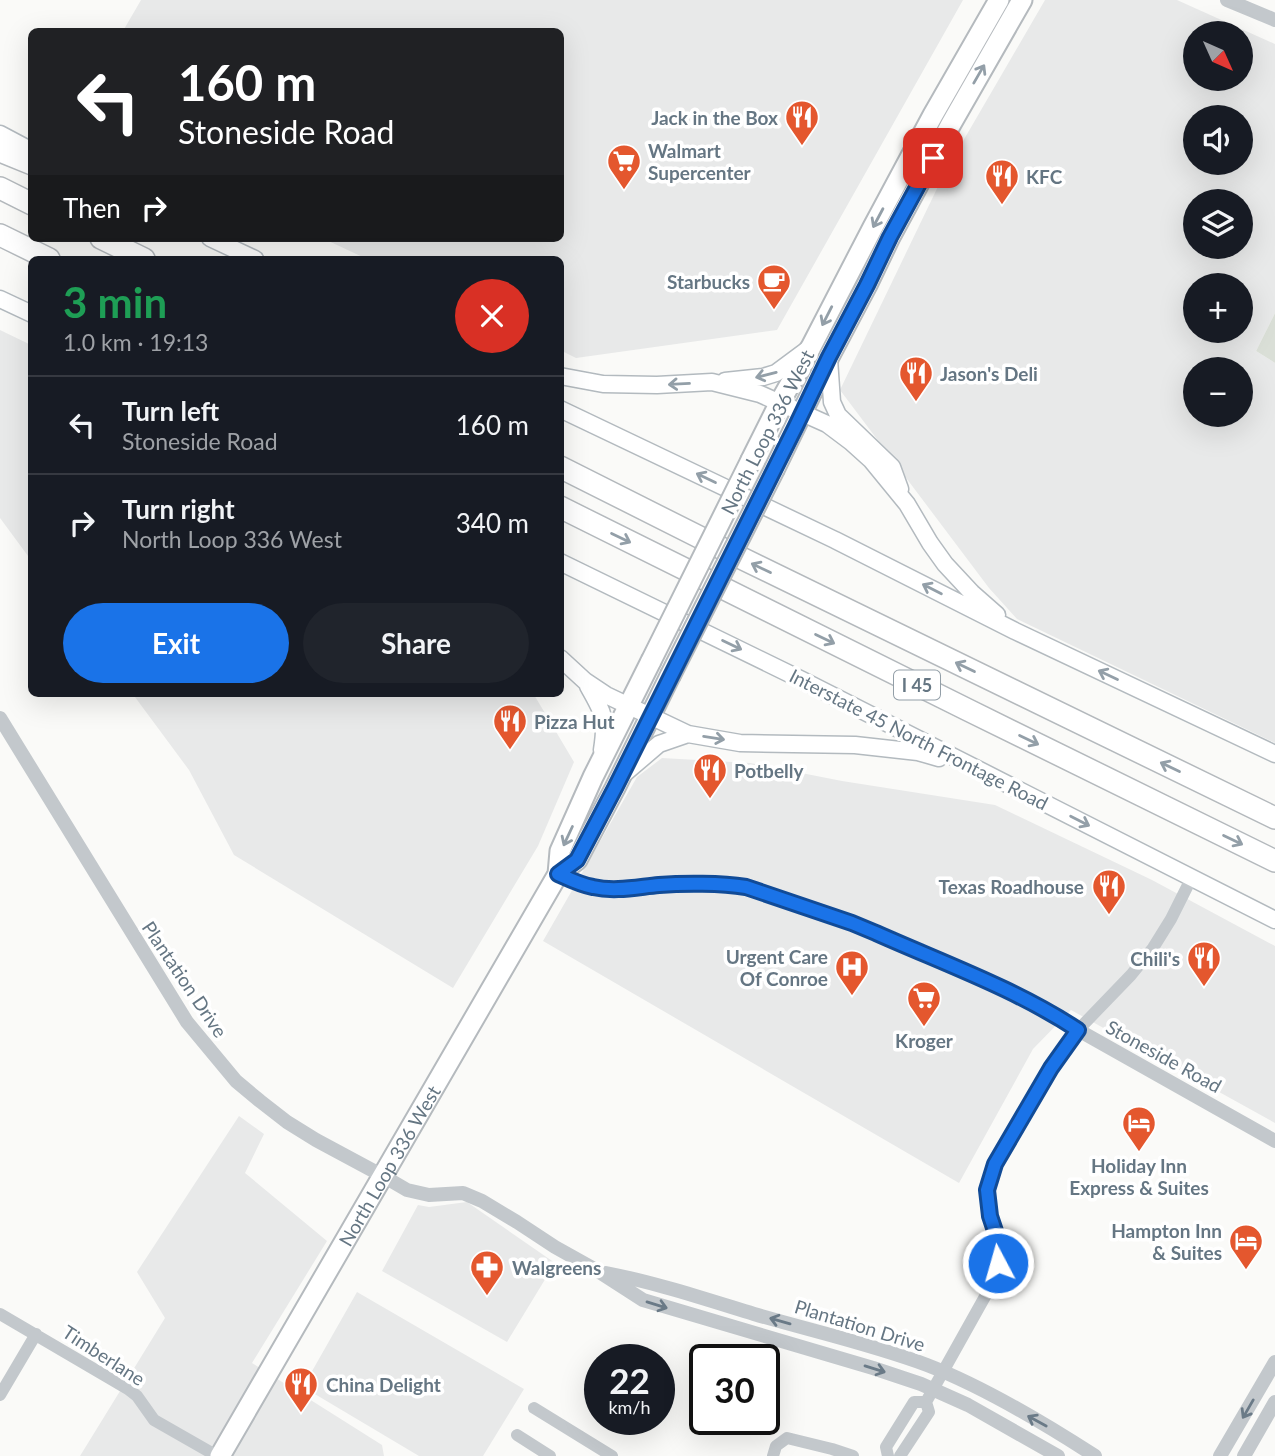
<!DOCTYPE html>
<html lang="en">
<head>
<meta charset="utf-8">
<style>
	body { margin:0; font-family:Lato,sans-serif; background:#20242c; color:#f1f3f6; height:100vh; display:flex; flex-direction:column; font-size:26px; white-space:nowrap }
	* { box-sizing:border-box; margin:0 }
	p { font-size:23px; color:#9ea1a6 }
	.icon { flex:none; width:38px; height:38px; fill:none; stroke:currentColor; stroke-width:2; stroke-linecap:round; stroke-linejoin:round }
	.map { position:relative; flex:1; overflow:hidden }
	.panel { position:absolute; left:28px; top:256px; width:536px; height:441px; display:flex; flex-direction:column; background:#171b24; border-radius:10px; box-shadow:0 7px 28px #0002 }
	.panel>* { flex:none }
	.banner { position:absolute; left:28px; top:28px; width:536px; height:214px; border-radius:10px; box-shadow:0 7px 28px #0002; background:#202124; color:#fff; overflow:hidden }
	.needle { width:46px; rotate:135deg }
	.tools { position:absolute; left:1183px; top:21px; display:grid; gap:14px }
	.tools a { display:grid; place-items:center; width:70px; height:70px; border-radius:50%; background:#171b24; box-shadow:0 7px 28px #0002; font-size:35px }
	.speed { position:absolute; left:584px; top:1344px; display:flex; gap:14px; font-size:35px; font-weight:700; text-align:center }
	.speed>* { display:grid; place-content:center; width:91px; height:91px; border-radius:50%; background:#171b24; box-shadow:0 7px 28px #0002; line-height:1 }
	.speed small { font-size:18px; font-weight:400 }
	.speed .limit { border:4px solid #111; border-radius:10px; background:#fff; color:#111 }
	.pin { position:absolute; display:grid; place-items:center; width:60px; height:60px; color:#fff; margin:-30px; border-radius:14px; box-shadow:0 4px 10px #0006 }
	.me { position:absolute; width:77px; margin:-38px; rotate:354deg; stroke-linejoin:round; filter:drop-shadow(0 0 5px #0008) }
	.turn { display:flex; align-items:center; gap:24px; height:147px; padding:0 35px; font-size:32px }
	.turn .icon { width:91px; height:91px; stroke-width:2.5 }
	.turn b { display:block; font-size:49px; line-height:60px }
	.then { display:flex; align-items:center; height:66px; padding:0 35px; background:#0003; gap:14px; font-size:26px }
	.round { display:grid; place-items:center; flex:none; width:74px; height:74px; border-radius:37px; background:#20242c }
	.headline { display:flex; align-items:center; justify-content:space-between; height:119px; padding:0 35px }
	h1 { font-size:42px; font-weight:700; line-height:52px; color:#1e9e55 }
	.action { display:flex; gap:14px; margin-top:auto; padding:14px 35px }
	.action a { flex:1; height:80px; border-radius:42px; background:#1a73e8; color:#fff; font-size:28px; font-weight:700; line-height:80px; text-align:center }
	.action a+a { background:#20242c; color:#f1f3f6 }
	ul { padding:0; list-style:none }
	li { display:flex; align-items:center; gap:21px; height:98px; padding:0 35px; border-top:2px solid #363941 }
	li div { flex:1 }
	li b { display:block; font-size:26px }
	li em { font-style:normal }
	.map>svg:first-child { display:block }
</style>
</head>
<body>
<div class="map">
<svg width="1275" height="1456" viewBox="0 0 1275 1456">
	<rect width="100%" height="100%" fill="#fafaf8"/>
	<!-- built -->
	<path fill="#e8e9e9" fill-rule="evenodd" d="M 141,0 L 963,0 L 777,330 L 576,358 L 560,350 L 560,259 L 367,259 L 322,238 L 560,238 L 560,32 L 123,31 Z
		M 1045,0 L 1177,0 L 1275,44 L 1275,313 L 1256,351 L 1275,363 L 1275,743 L 1017,619 L 989,588 L 840,390 L 945,172 ZM 1195,33 L 1241,33 L 1241,79 L 1195,79 ZM 1195,117 L 1241,117 L 1241,163 L 1195,163 ZM 1195,201 L 1241,201 L 1241,247 L 1195,247 ZM 1195,285 L 1241,285 L 1241,331 L 1195,331 ZM 1195,369 L 1241,369 L 1241,415 L 1195,415 Z
		M 0,330 L 31,345 L 31,560 L 0,518 Z
		M 132,693 L 533,693 L 574,762 L 538,846 L 453,988 L 234,855 L 189,770 Z
		M 662,758 L 750,763 L 842,781 L 995,805 L 1152,880 L 1275,946 L 1275,1123 L 1071,1010 L 1033,1049 L 959,1183 L 543,941 L 637,777 Z
		M 239,1116 L 264,1134 L 245,1173 L 327,1241 L 252,1363 L 382,1445 L 384,1456 L 80,1456 L 165,1318 L 137,1272 Z
		M 467,1202 L 555,1263 L 507,1342 L 382,1271 L 418,1205 L 429,1207 Z
		M 357,1292 L 524,1389 L 483,1456 L 419,1456 L 303,1387 Z"/>
	<!-- green -->
	<path fill="#dadfd7" d="M 1275,313 L 1275,363 L 1256,351 Z"/>
	<g fill="none" stroke-linecap="round" stroke-linejoin="round">
		<!-- secondary casing -->
		<g stroke="#b3babf" stroke-width="19">
			<path id="secondary" d="M 0,134 L 32,151
				M 210,238 L 255,259
				M 0,299 L 32,314
				M 829,359 L 832,402 L 838,415 L 892,467 L 900,489
				M 560,376 L 603,384 L 657,385 L 712,382 L 760,394 L 827,424 L 851,442 L 871,460 L 907,504 L 930,543 L 945,564 L 972,593 L 997,615
				M 725,381 L 763,377 L 776,373 L 807,350
				M 560,409 L 835,540 L 1015,631 L 1275,754
				M 560,562 L 802,680 L 1275,920
				M 560,658 L 585,681 L 606,695 L 688,734 L 740,743 L 855,745 L 918,752 L 939,758
				M 588,686 C 604,714 607,718 602,750
				M 625,773 L 659,744 L 688,734"/>
		</g>
		<!-- primary casing -->
		<g stroke="#b5babe" stroke-width="23">
			<g id="primary">
				<path d="M 751,460 L 780,402 L 811,347 L 873,227 L 933,115 L 999,0"/>
				<path d="M 775,468 L 829,357 L 867,285 L 890,237 L 951,124 L 1022,0"/>
				<path d="M 558,874 L 577,860 L 615,788 L 670,676"/>
				<path id="s1" d="M 220,1456 L 558,874 L 560,851 L 593,777 L 651,661"/>
			</g>
		</g>
		<!-- motorway casing -->
		<g stroke="#b4b9bd" stroke-width="24">
			<path id="motorway" d="M 0,151 L 32,164
				M 0,188 L 32,204
				M 0,235 L 49,259
				M 101,238 L 144,259
				M 560,467 L 735,555 L 1275,818
				M 560,507 L 966,709 L 1275,861"/>
		</g>
		<!-- minor -->
		<path stroke="#c3c8cc" stroke-width="12" d="M 0,1314 L 128,1389 L 137,1396 L 154,1420 L 217,1456
			M 0,1395 L 36,1334
			M 534,1408 L 612,1456
			M 517,1435 L 550,1456
			M 773,1456 L 776,1446 L 787,1438 L 832,1449 L 853,1456
			M 888,1456 L 886,1447 L 914,1402 L 926,1402
			M 900,1456 L 929,1412 L 926,1402 L 987,1293 L 998,1263 L 999,1243 L 990,1216 L 987,1190 L 994,1164 L 1050,1068 L 1078,1030 L 1131,975 L 1153,948 L 1171,919 L 1192,877"/>
		<!-- tertiary -->
		<path stroke="#c3c8cc" stroke-width="14" d="M 1227,0 L 1275,20
			M 0,718 L 187,1022 L 236,1081 L 260,1101 L 287,1122 L 316,1140 L 383,1176 L 407,1190 L 429,1195 L 463,1193 L 482,1201 L 517,1222 L 555,1247 L 598,1271 L 643,1300 L 873,1368 L 921,1384 L 968,1405 L 1058,1456
			M 558,874 L 581,884 L 596,888 L 616,890 L 662,885 L 732,885 L 746,887 L 852,923 L 876,933 L 1025,999 L 1055,1014 L 1078,1030 L 1275,1141
			M 606,1273 C 657,1283 705,1299 754,1314 C 812,1331 871,1344 927,1365 C 984,1387 1044,1423 1095,1456
			M 1220,1456 L 1275,1362
			M 1244,1456 L 1275,1402"/>
		<!-- secondary -->
		<use href="#secondary" stroke="#fff" stroke-width="16"/>
		<!-- primary -->
		<use href="#primary" stroke="#fff" stroke-width="19"/>
		<!-- motorway -->
		<use href="#motorway" stroke="#fff" stroke-width="21"/>
		<!-- primary-bridge casing -->
		<g stroke="#b5babe" stroke-width="23" stroke-linecap="butt">
			<path id="primary-bridge" d="M 651,661 L 751,460
				M 670,676 L 775,468"/>
		</g>
		<!-- primary-bridge -->
		<use href="#primary-bridge" stroke="#fff" stroke-width="19"/>
	</g>
	<!-- one-way arrows -->
	<defs><path id="oneway-shaft" d="M-6 0H5M1.5-3L5.5 0L1.5 3" fill="none" stroke-width="1.6" stroke-linecap="round" stroke-linejoin="round" transform="scale(1.75)"/></defs>
	<g stroke="#939fa8">
		<use href="#oneway-shaft" transform="translate(979 74) rotate(-60)"/>
		<use href="#oneway-shaft" transform="translate(878 218) rotate(118)"/>
		<use href="#oneway-shaft" transform="translate(827 316) rotate(117)"/>
		<use href="#oneway-shaft" transform="translate(766 375) rotate(166)"/>
		<use href="#oneway-shaft" transform="translate(679 384) rotate(177)"/>
		<use href="#oneway-shaft" transform="translate(706 478) rotate(-154)"/>
		<use href="#oneway-shaft" transform="translate(621 538) rotate(26)"/>
		<use href="#oneway-shaft" transform="translate(761 568) rotate(-154)"/>
		<use href="#oneway-shaft" transform="translate(932 589) rotate(-153)"/>
		<use href="#oneway-shaft" transform="translate(825 639) rotate(26)"/>
		<use href="#oneway-shaft" transform="translate(732 645) rotate(26)"/>
		<use href="#oneway-shaft" transform="translate(965 667) rotate(-154)"/>
		<use href="#oneway-shaft" transform="translate(1108 675) rotate(-155)"/>
		<use href="#oneway-shaft" transform="translate(714 738) rotate(9)"/>
		<use href="#oneway-shaft" transform="translate(1029 740) rotate(26)"/>
		<use href="#oneway-shaft" transform="translate(1170 767) rotate(-154)"/>
		<use href="#oneway-shaft" transform="translate(1080 821) rotate(27)"/>
		<use href="#oneway-shaft" transform="translate(568 836) rotate(115)"/>
		<use href="#oneway-shaft" transform="translate(1233 840) rotate(26)"/>
	</g>
	<g stroke="#6a7a87">
		<use href="#oneway-shaft" transform="translate(657 1305) rotate(17)"/>
		<use href="#oneway-shaft" transform="translate(780 1321) rotate(-164)"/>
		<use href="#oneway-shaft" transform="translate(875 1369) rotate(17)"/>
		<use href="#oneway-shaft" transform="translate(1248 1409) rotate(120)"/>
		<use href="#oneway-shaft" transform="translate(1037 1421) rotate(-151)"/>
	</g>
	<g fill="none" stroke-linecap="round" stroke-linejoin="round">
		<!-- route casing -->
		<g stroke="#114b97" stroke-width="18">
			<path id="route" d="M 933,158 L 890,237 L 867,285 L 829,357 L 796,426 L 615,788 L 577,860 L 558,874 C 569,879 581,885 593,887 C 615,892 637,887 659,885 C 684,883 721,883 746,887 L 852,923 L 876,933 C 943,963 1016,989 1078,1030 L 1051,1068 L 995,1164 L 987,1190 L 990,1216 L 999,1243 L 998,1263"/>
		</g>
		<!-- route -->
		<use href="#route" stroke="#1a73e8" stroke-width="12"/>
	</g>
	<!-- icons -->
	<defs>
		<g id="restaurant-pin" transform="scale(1.75)"><path d="M0 17L-7.5 6A9.5 9.5 0 1 1 7.5 6Z" fill="#e4572e" stroke="#fff"/><path d="M-5-6h1v4h1v-4h1v4h1v-4h1v5L-1.5 .5V6h-2V.5L-5-1ZM5-6V6H3V1.5H1.5Q1.5-4 5-6Z" fill="#fff"/></g>
		<g id="supermarket-pin" transform="scale(1.75)"><path d="M0 17L-7.5 6A9.5 9.5 0 1 1 7.5 6Z" fill="#e4572e" stroke="#fff"/><path d="M-6-5.5h2.5l.6 2H6L4.5 2H-2.5L-4.4-4H-6ZM-1.5 3.2a1.3 1.3 0 1 0 .1 0ZM3 3.2a1.3 1.3 0 1 0 .1 0Z" fill="#fff"/></g>
		<g id="cafe-pin" transform="scale(1.75)"><path d="M0 17L-7.5 6A9.5 9.5 0 1 1 7.5 6Z" fill="#e4572e" stroke="#fff"/><path d="M-5.5-4.5H6V0H3Q3 3.5 0 3.5H-2.5Q-5.5 3.5-5.5 0ZM3-3.2v2h1.7v-2ZM-6 4.5H4V6H-6Z" fill="#fff"/></g>
		<g id="hospital-pin" transform="scale(1.75)"><path d="M0 17L-7.5 6A9.5 9.5 0 1 1 7.5 6Z" fill="#e4572e" stroke="#fff"/><path d="M-5-5h3v3.5h4V-5h3V5h-3V1.5h-4V5h-3Z" fill="#fff"/></g>
		<g id="hotel-pin" transform="scale(1.75)"><path d="M0 17L-7.5 6A9.5 9.5 0 1 1 7.5 6Z" fill="#e4572e" stroke="#fff"/><path d="M-6-4.5h1.5V1H6V5H4.5V3h-9V5H-6ZM-4 0a1.8 1.8 0 1 1 3.6 0ZM.5 0V-2.5h3Q6-2.5 6 0Z" fill="#fff"/></g>
		<g id="pharmacy-pin" transform="scale(1.75)"><path d="M0 17L-7.5 6A9.5 9.5 0 1 1 7.5 6Z" fill="#e4572e" stroke="#fff"/><path d="M-2-6h4v4h4v4h-4v4h-4v-4h-4v-4h4Z" fill="#fff"/></g>
	</defs>
	<g fill-rule="evenodd">
		<use href="#restaurant-pin" x="802" y="117"/>
		<use href="#supermarket-pin" x="624" y="161"/>
		<use href="#restaurant-pin" x="1002" y="176"/>
		<use href="#cafe-pin" x="774" y="281"/>
		<use href="#restaurant-pin" x="916" y="373"/>
		<use href="#restaurant-pin" x="510" y="721"/>
		<use href="#restaurant-pin" x="710" y="770"/>
		<use href="#restaurant-pin" x="1109" y="886"/>
		<use href="#restaurant-pin" x="1204" y="958"/>
		<use href="#hospital-pin" x="852" y="967"/>
		<use href="#supermarket-pin" x="924" y="998"/>
		<use href="#hotel-pin" x="1139" y="1123"/>
		<use href="#hotel-pin" x="1246" y="1241"/>
		<use href="#pharmacy-pin" x="487" y="1267"/>
		<use href="#restaurant-pin" x="301" y="1384"/>
	</g>
	<g text-anchor="middle" dominant-baseline="central" stroke-width="7" stroke-linejoin="round" paint-order="stroke">
		<!-- shield labels -->
		<rect fill="#fff" stroke="#939fa8" stroke-width="2" x="894" y="670.5" width="46" height="29" rx="5"/>
		<g font-size="18" font-weight="bold" fill="#657683">
			<text x="917" y="685">I 45</text>
		</g>
		<!-- poi labels -->
		<g font-size="19" font-weight="bold" fill="#657683" stroke="#fff" text-anchor="start">
			<text x="778" y="117" text-anchor="end">Jack in the Box</text>
			<text x="648" y="150">Walmart<tspan x="648" dy="22">Supercenter</tspan></text>
			<text x="1026" y="176">KFC</text>
			<text x="750" y="281" text-anchor="end">Starbucks</text>
			<text x="940" y="373">Jason's Deli</text>
			<text x="534" y="721">Pizza Hut</text>
			<text x="734" y="770">Potbelly</text>
			<text x="1084" y="886" text-anchor="end">Texas Roadhouse</text>
			<text x="828" y="956" text-anchor="end">Urgent Care<tspan x="828" dy="22">Of Conroe</tspan></text>
			<text x="1180" y="958" text-anchor="end">Chili's</text>
			<text x="924" y="1040" text-anchor="middle">Kroger</text>
			<text x="1139" y="1165" text-anchor="middle">Holiday Inn<tspan x="1139" dy="22">Express &amp; Suites</tspan></text>
			<text x="1222" y="1230" text-anchor="end">Hampton Inn<tspan x="1222" dy="22">&amp; Suites</tspan></text>
			<text x="512" y="1267">Walgreens</text>
			<text x="326" y="1384">China Delight</text>
		</g>
		<!-- street labels -->
		<g font-size="19" fill="#657683" stroke="#fff">
			<text transform="translate(767 432) rotate(-63)">North Loop 336 West</text>
			<text transform="translate(919 739) rotate(27)">Interstate 45 North Frontage Road</text>
			<text transform="translate(185 979) rotate(56)">Plantation Drive</text>
			<text transform="translate(1164 1056) rotate(29)">Stoneside Road</text>
			<text stroke="none"><textPath href="#s1" startOffset="336">North Loop 336 West</textPath></text>
			<text transform="translate(860 1325) rotate(17)">Plantation Drive</text>
			<text transform="translate(104 1355) rotate(33)">Timberlane</text>
		</g>
	</g>
</svg>
<div class="tools">
<a><svg class="needle" viewBox="-14 -14 28 28"><path d="M0-13l5 13h-10z" fill="#e53935"/><path d="M0 13l5-13h-10z" fill="#9ea1a6"/></svg></a>
<a><svg class="icon" aria-label="sound" viewBox="0 0 24 24"><path d="M4 9h4l5-4v14l-5-4H4zM17 9q2 3 0 6"/></svg></a>
<a><svg class="icon" aria-label="layers" viewBox="0 0 24 24"><path d="M12 4l9 5-9 5-9-5zM3 14l9 5 9-5"/></svg></a>
<a>+</a>
<a>−</a>
</div>
<div class="speed"><div>22<small>km/h</small></div><div class="limit">30</div></div>
<div class="pin" style="left:933px;top:158px;background:#d93025"><svg class="icon" aria-label="arrive" viewBox="0 0 24 24"><path d="M6 21V4h12l-3 4 3 4H6"/></svg></div>
<svg class="me" style="left:998px;top:1263px" viewBox="-20 -20 40 40"><circle r="17" fill="#1a73e8" stroke="#fff" stroke-width="3"/><path d="M0-11L8 9 0 5-8 9z" fill="#fff"/></svg>
<div class="banner">
<div class="turn"><svg class="icon" aria-label="left" viewBox="0 0 24 24"><path d="M17 20v-9H6M10 6l-5 5 5 5"/></svg><div><b>160 m</b>Stoneside Road</div></div>
<div class="then">Then<svg class="icon" aria-label="right" viewBox="0 0 24 24"><path d="M7 20v-9h11M14 6l5 5-5 5"/></svg></div>
</div>
<section class="panel">
<div class="headline"><div><h1>3 min</h1><p>1.0 km · 19:13</p></div><a class="round" style="background:#d93025;color:#fff"><svg class="icon" aria-label="close" viewBox="0 0 24 24"><path d="M6 6l12 12M18 6L6 18"/></svg></a></div>
<ul>
<li><svg class="icon" aria-label="left" viewBox="0 0 24 24"><path d="M17 20v-9H6M10 6l-5 5 5 5"/></svg><div><b>Turn left</b><p>Stoneside Road</p></div><em>160 m</em></li>
<li><svg class="icon" aria-label="right" viewBox="0 0 24 24"><path d="M7 20v-9h11M14 6l5 5-5 5"/></svg><div><b>Turn right</b><p>North Loop 336 West</p></div><em>340 m</em></li>
</ul>
<div class="action"><a>Exit</a><a>Share</a></div>
</section>
</div>
</body>
</html>
